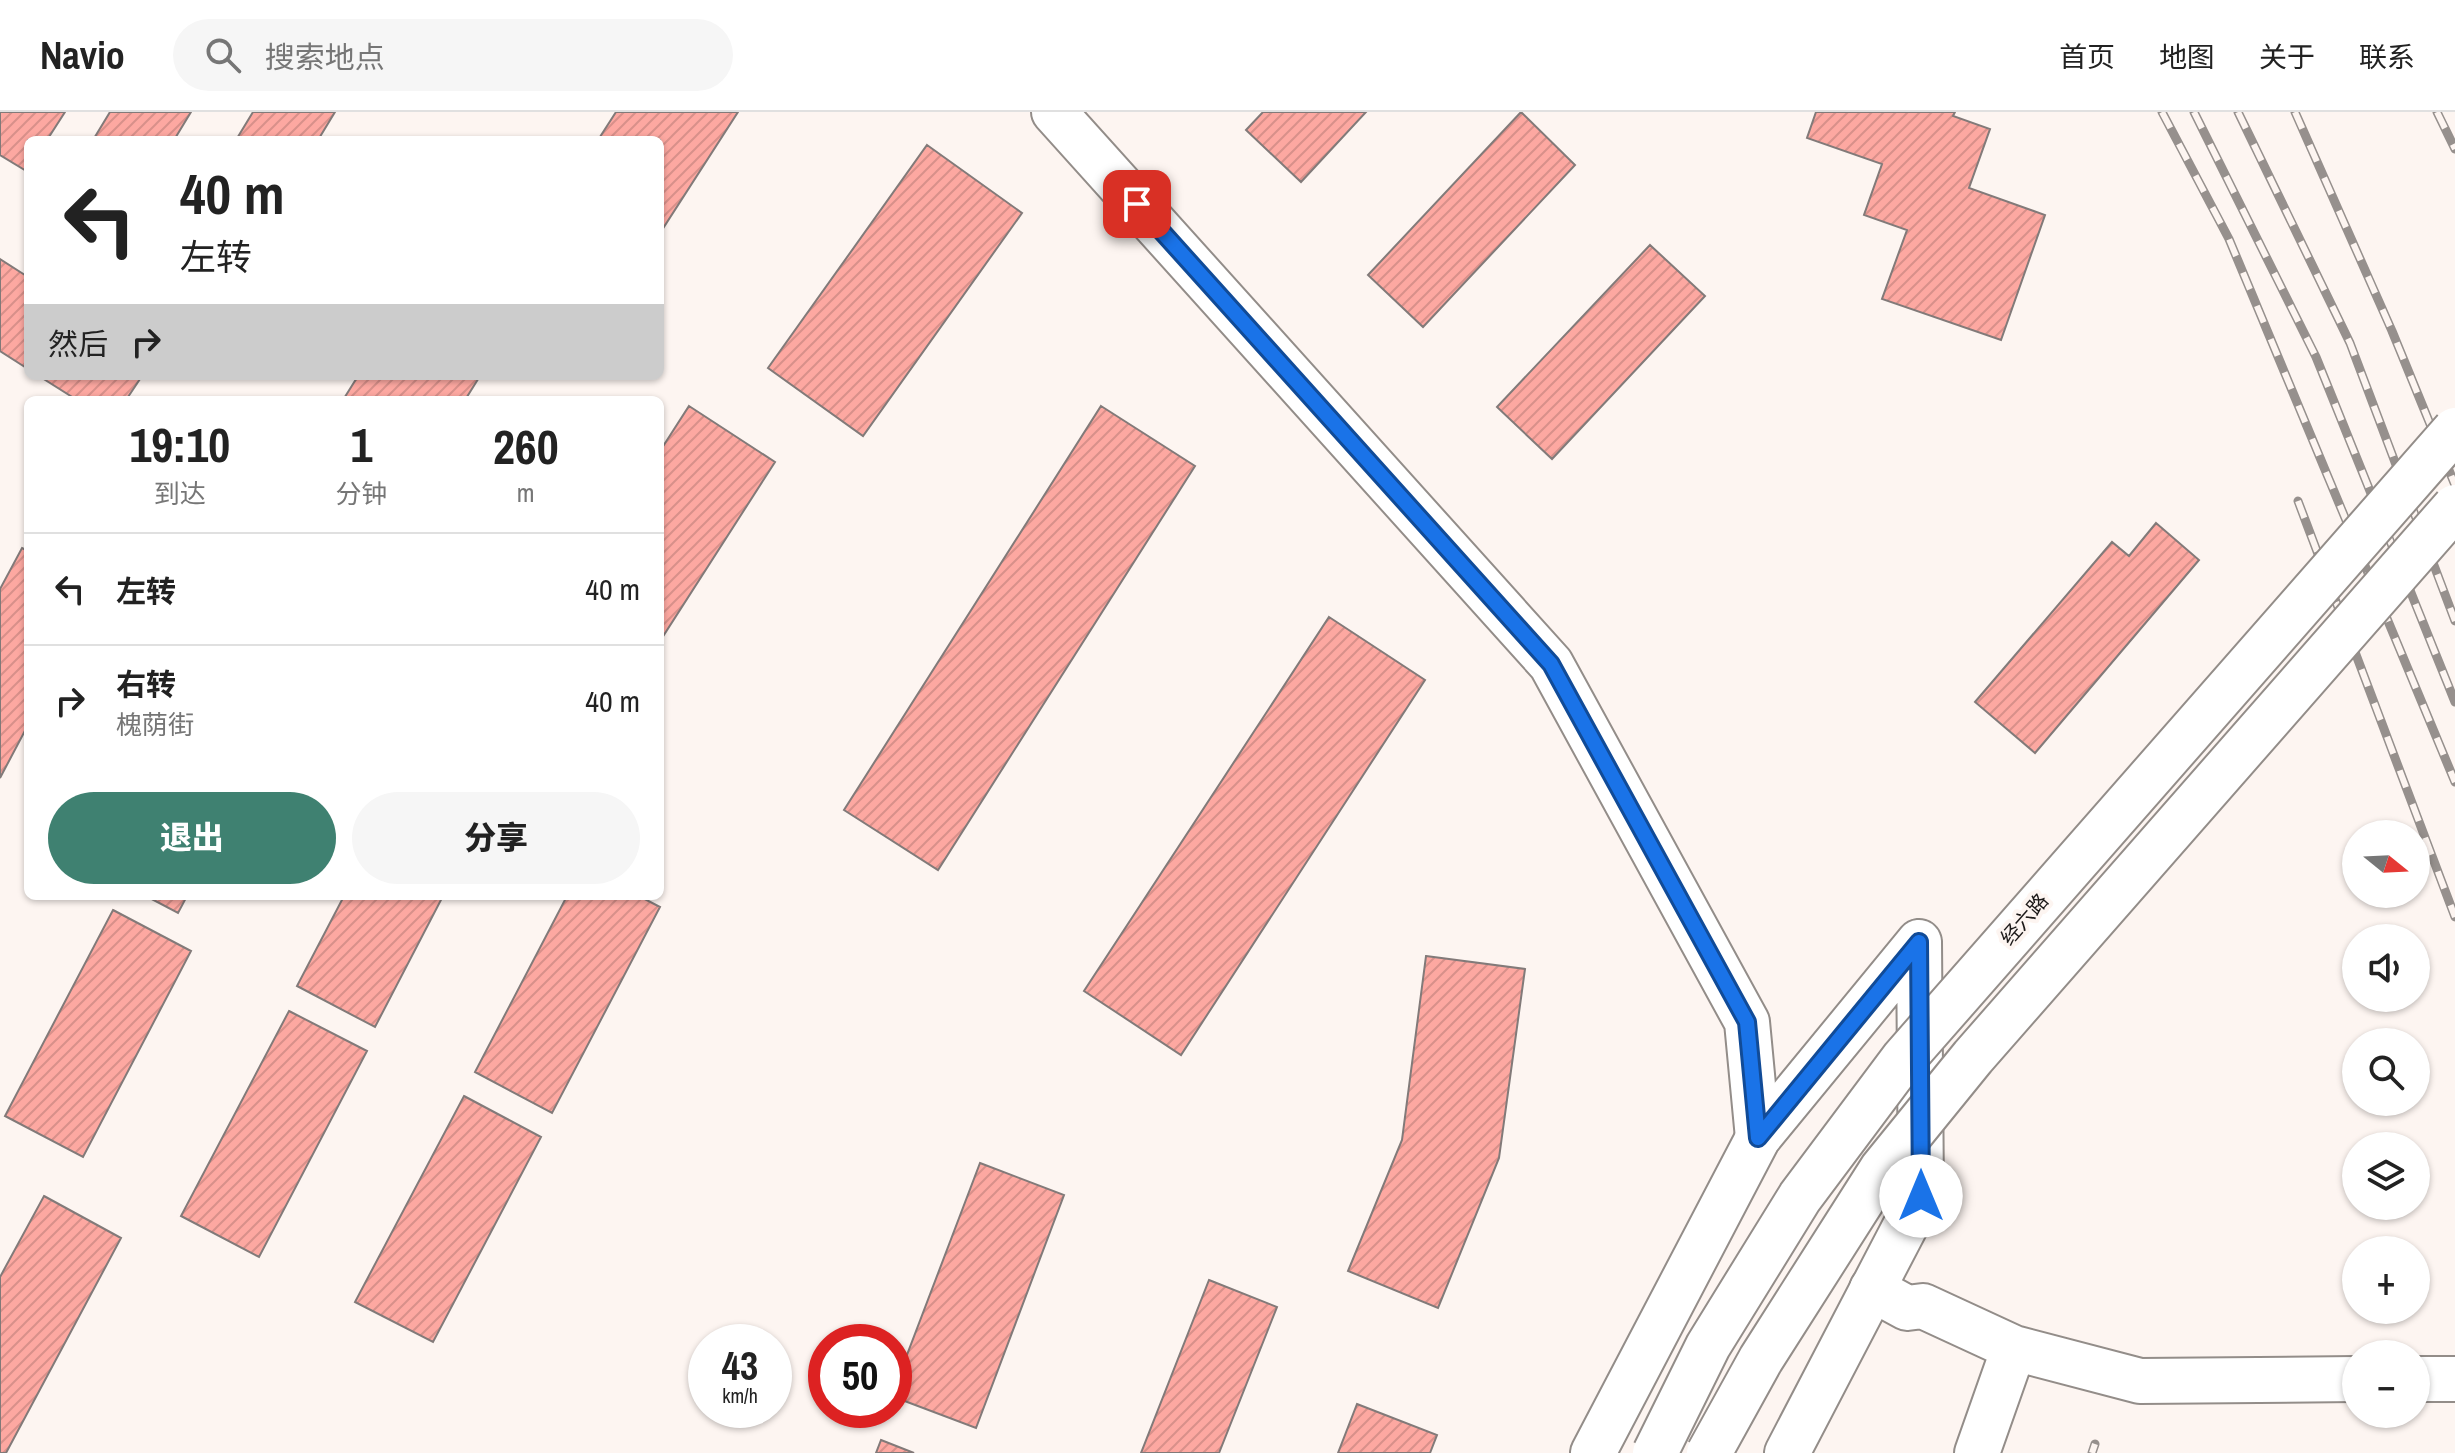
<!DOCTYPE html>
<html lang="zh">
<head>
<meta charset="utf-8">
<style>
	body { margin:0; font-family:"Archivo Narrow","Noto Sans SC",sans-serif; background:#f6f6f6; color:#222; height:100vh; display:flex; flex-direction:column; font-size:30px; white-space:nowrap }
	* { box-sizing:border-box; margin:0 }
	p { font-size:26px; color:#767676 }
	.icon { flex:none; width:44px; height:44px; fill:none; stroke:currentColor; stroke-width:2; stroke-linecap:round; stroke-linejoin:round }
	.map { position:relative; flex:1; overflow:hidden }
	.side { position:absolute; left:24px; top:284px; width:640px; height:504px; display:flex; flex-direction:column; background:#fff; border-radius:12px; box-shadow:0 2px 6px #0004 }
	.side>* { flex:none }
	.hud { position:absolute; left:24px; top:24px; width:640px; height:244px; border-radius:12px; box-shadow:0 2px 6px #0004; background:#fff; color:#222; overflow:hidden }
	.needle { width:52px; rotate:108deg }
	.controls { position:absolute; left:2342px; top:708px; display:grid; gap:16px }
	.controls a { display:grid; place-items:center; width:88px; height:88px; border-radius:50%; background:#fff; box-shadow:0 2px 6px #0004; font-size:40px }
	.speed { position:absolute; left:688px; top:1212px; display:flex; gap:16px; font-size:40px; font-weight:700; text-align:center }
	.speed>* { display:grid; place-content:center; width:104px; height:104px; border-radius:50%; background:#fff; box-shadow:0 2px 6px #0004; line-height:1 }
	.speed small { font-size:20px; font-weight:400 }
	.speed .limit { border:12px solid #d22; background:#fff; color:#111 }
	.pin { position:absolute; display:grid; place-items:center; width:68px; height:68px; color:#fff; margin:-34px; border-radius:16px; box-shadow:0 4px 12px #0006 }
	.me { position:absolute; width:88px; margin:-44px; rotate:0deg; stroke-linejoin:round; filter:drop-shadow(0 0 6px #0008) }
	.turn { display:flex; align-items:center; gap:28px; height:168px; padding:0 24px; font-size:36px }
	.turn .icon { width:104px; height:104px; stroke-width:2.5 }
	.turn b { display:block; font-size:56px; line-height:68px }
	.then { display:flex; align-items:center; height:76px; padding:0 24px; background:#0003; gap:16px; font-size:30px }
	.eta { display:flex; justify-content:space-evenly; align-items:center; height:136px; text-align:center }
	.eta b { font-size:48px; font-weight:800; line-height:56px }
	.button { display:flex; gap:16px; margin-top:auto; padding:16px 24px }
	.button a { flex:1; height:92px; border-radius:48px; background:#3f8171; color:#fff; font-size:32px; font-weight:800; line-height:92px; text-align:center }
	.button a+a { background:#f6f6f6; color:#222 }
	ul { padding:0; list-style:none }
	li { display:flex; align-items:center; gap:24px; height:112px; padding:0 24px; border-top:2px solid #e0e0e0 }
	li div { flex:1 }
	li b { display:block; font-size:30px }
	li em { font-style:normal }
	header { display:flex; align-items:center; gap:48px; box-sizing:border-box; height:112px; padding:0 40px; background:#fff; border-bottom:2px solid #e0e0e0 }
	header strong { font-size:38px }
	nav { display:flex; gap:44px; margin-inline-start:auto; font-size:28px }
	.search { width:560px; height:72px; background:#f6f6f6; display:flex; align-items:center; gap:20px; box-sizing:border-box; padding:0 28px; border-radius:44px; color:#767676; font-size:30px }
	.map>svg:first-child { display:block }
</style>
</head>
<body>
<header>
<strong>Navio</strong>
<div class="search"><svg class="icon" aria-label="search" viewBox="0 0 24 24"><circle cx="10" cy="10" r="6"/><path d="M15 15l6 6"/></svg>搜索地点</div>
<nav><a>首页</a><a>地图</a><a>关于</a><a>联系</a></nav>
</header>
<div class="map">
<svg width="2455" height="1341" viewBox="0 0 2455 1341">
	<defs>
		<pattern id="building-hatch" width="6" height="6" patternUnits="userSpaceOnUse" patternTransform="scale(2)"><rect width="6" height="6" fill="#fda8a1"/><path d="M-1 1l2-2M0 6l6-6M5 7l2-2" fill="none" stroke="#d8908a"/></pattern>
	</defs>
	<rect width="100%" height="100%" fill="#fdf5f1"/>
	<!-- building -->
	<path fill="url(#building-hatch)" stroke="#827a79" stroke-width="2" d="M 0,0 L 65,0 L 47,28 L 28,28 L 28,60 L 0,43 Z
		M 110,0 L 191,0 L 174,28 L 93,28 Z
		M 253,0 L 335,0 L 318,28 L 236,28 Z
		M 616,0 L 738,0 L 660,121 L 660,28 L 598,28 Z
		M 1263,0 L 1366,0 L 1301,70 L 1246,18 Z
		M 1521,0 L 1575,53 L 1423,215 L 1368,163 Z
		M 1816,0 L 1955,0 L 1953,4 L 1990,17 L 1969,76 L 2045,103 L 2001,228 L 1882,187 L 1907,118 L 1864,103 L 1882,52 L 1807,26 Z
		M 927,33 L 1022,101 L 863,324 L 768,256 Z
		M 1650,133 L 1705,184 L 1552,347 L 1497,295 Z
		M 0,147 L 28,165 L 28,257 L 0,239 Z
		M 39,264 L 142,264 L 126,288 L 77,288 Z
		M 358,264 L 480,264 L 465,288 L 343,288 Z
		M 689,294 L 775,350 L 660,529 L 660,339 Z
		M 1101,294 L 1195,354 L 938,758 L 844,698 Z
		M 2156,411 L 2199,448 L 2035,641 L 1975,590 L 2112,430 L 2129,444 Z
		M 22,436 L 28,439 L 28,613 L 0,666 L 0,477 Z
		M 1329,505 L 1425,568 L 1181,943 L 1084,879 Z
		M 146,784 L 187,784 L 178,801 Z
		M 344,784 L 443,784 L 375,915 L 297,874 Z
		M 567,784 L 639,784 L 660,795 L 552,1001 L 475,960 Z
		M 113,798 L 191,839 L 83,1045 L 5,1004 Z
		M 1426,844 L 1525,857 L 1499,1046 L 1438,1196 L 1348,1159 L 1402,1028 Z
		M 289,899 L 367,939 L 259,1145 L 181,1104 Z
		M 464,984 L 541,1025 L 433,1230 L 355,1190 Z
		M 980,1051 L 1064,1083 L 976,1316 L 894,1285 L 894,1277 Z
		M 44,1084 L 121,1126 L 6,1341 L 0,1341 L 0,1165 Z
		M 1209,1168 L 1277,1195 L 1219,1341 L 1141,1341 Z
		M 1357,1292 L 1437,1323 L 1430,1341 L 1338,1341 Z
		M 881,1328 L 914,1341 L 876,1341 Z"/>
	<g fill="none" stroke-linecap="round" stroke-linejoin="round">
		<!-- minor casing -->
		<g stroke="#938d89" stroke-width="48">
			<path id="minor" d="M 1054,0 L 1551,552 L 1747,910 L 1758,1026
				M 1872,1177 L 1907,1196 L 1923,1194 L 2014,1236 L 2140,1269 L 2356,1267
				M 2416,1267 L 2455,1267
				M 1977,1341 L 2014,1236"/>
		</g>
		<!-- secondary casing -->
		<g stroke="#938d89" stroke-width="48">
			<path id="secondary" d="M 1593,1341 L 1758,1026 L 1919,830
				M 1787,1341 L 1921,1084 L 1919,830"/>
		</g>
		<!-- minor -->
		<use href="#minor" stroke="#fff" stroke-width="44"/>
		<!-- secondary -->
		<use href="#secondary" stroke="#fff" stroke-width="44"/>
		<!-- rail casing -->
		<g stroke="#96908d" stroke-width="9">
			<path id="rail" d="M 2162,0 L 2229,127 L 2455,670
				M 2194,0 L 2316,245 L 2455,590
				M 2238,0 L 2350,231 L 2455,509
				M 2295,0 L 2392,219 L 2455,373
				M 2437,0 L 2455,37
				M 2298,389 L 2455,805
				M 2092,1341 L 2095,1332"/>
		</g>
		<!-- rail -->
		<use href="#rail" stroke="#fdf5f1" stroke-width="6" stroke-dasharray="18" stroke-linecap="butt"/>
		<!-- secondary-bridge casing -->
		<g stroke="#938d89" stroke-width="48" stroke-linecap="butt">
			<path id="secondary-bridge" d="M 1655,1341 L 1708,1234 L 1800,1085 L 1904,946 L 2455,318
				M 1709,1341 L 1761,1247 L 1882,1057 L 1973,945 L 2455,395"/>
		</g>
		<!-- secondary-bridge -->
		<use href="#secondary-bridge" stroke="#fff" stroke-width="44"/>
	</g>
	<g fill="none" stroke-linecap="round" stroke-linejoin="round">
		<!-- route casing -->
		<g stroke="#114b97" stroke-width="20">
			<path id="route" d="M 1137,92 L 1551,552 L 1747,910 L 1758,1026 L 1919,830 L 1921,1084"/>
		</g>
		<!-- route -->
		<use href="#route" stroke="#1a73e8" stroke-width="14"/>
	</g>
	<g text-anchor="middle" dominant-baseline="central" stroke-width="8" stroke-linejoin="round" paint-order="stroke">
		<!-- street labels -->
		<g font-size="20" fill="#1c1918" stroke="#fdf5f1">
			<text transform="translate(2024 807) rotate(-49)">经六路</text>
		</g>
	</g>
</svg>
<div class="controls">
<a><svg class="needle" viewBox="-14 -14 28 28"><path d="M0-13l5 13h-10z" fill="#e53935"/><path d="M0 13l5-13h-10z" fill="#767676"/></svg></a>
<a><svg class="icon" aria-label="sound" viewBox="0 0 24 24"><path d="M4 9h4l5-4v14l-5-4H4zM17 9q2 3 0 6"/></svg></a>
<a><svg class="icon" aria-label="search" viewBox="0 0 24 24"><circle cx="10" cy="10" r="6"/><path d="M15 15l6 6"/></svg></a>
<a><svg class="icon" aria-label="layers" viewBox="0 0 24 24"><path d="M12 4l9 5-9 5-9-5zM3 14l9 5 9-5"/></svg></a>
<a>+</a>
<a>−</a>
</div>
<div class="speed"><div>43<small>km/h</small></div><div class="limit">50</div></div>
<div class="pin" style="left:1137px;top:92px;background:#d93025"><svg class="icon" aria-label="arrive" viewBox="0 0 24 24"><path d="M6 21V4h12l-3 4 3 4H6"/></svg></div>
<svg class="me" style="left:1921px;top:1084px" viewBox="-20 -20 40 40"><circle r="19" fill="#fff"/><path d="M0-13L10 11 0 6-10 11z" fill="#1a73e8"/></svg>
<div class="hud">
<div class="turn"><svg class="icon" aria-label="left" viewBox="0 0 24 24"><path d="M17 20v-9H6M10 6l-5 5 5 5"/></svg><div><b>40 m</b>左转</div></div>
<div class="then">然后<svg class="icon" aria-label="right" viewBox="0 0 24 24"><path d="M7 20v-9h11M14 6l5 5-5 5"/></svg></div>
</div>
<section class="side">
<div class="eta">
<div><b>19:10</b><p>到达</p></div>
<div><b>1</b><p>分钟</p></div>
<div><b>260</b><p>m</p></div>
</div>
<ul>
<li><svg class="icon" aria-label="left" viewBox="0 0 24 24"><path d="M17 20v-9H6M10 6l-5 5 5 5"/></svg><div><b>左转</b></div><em>40 m</em></li>
<li><svg class="icon" aria-label="right" viewBox="0 0 24 24"><path d="M7 20v-9h11M14 6l5 5-5 5"/></svg><div><b>右转</b><p>槐荫街</p></div><em>40 m</em></li>
</ul>
<div class="button"><a>退出</a><a>分享</a></div>
</section>
</div>
</body>
</html>
